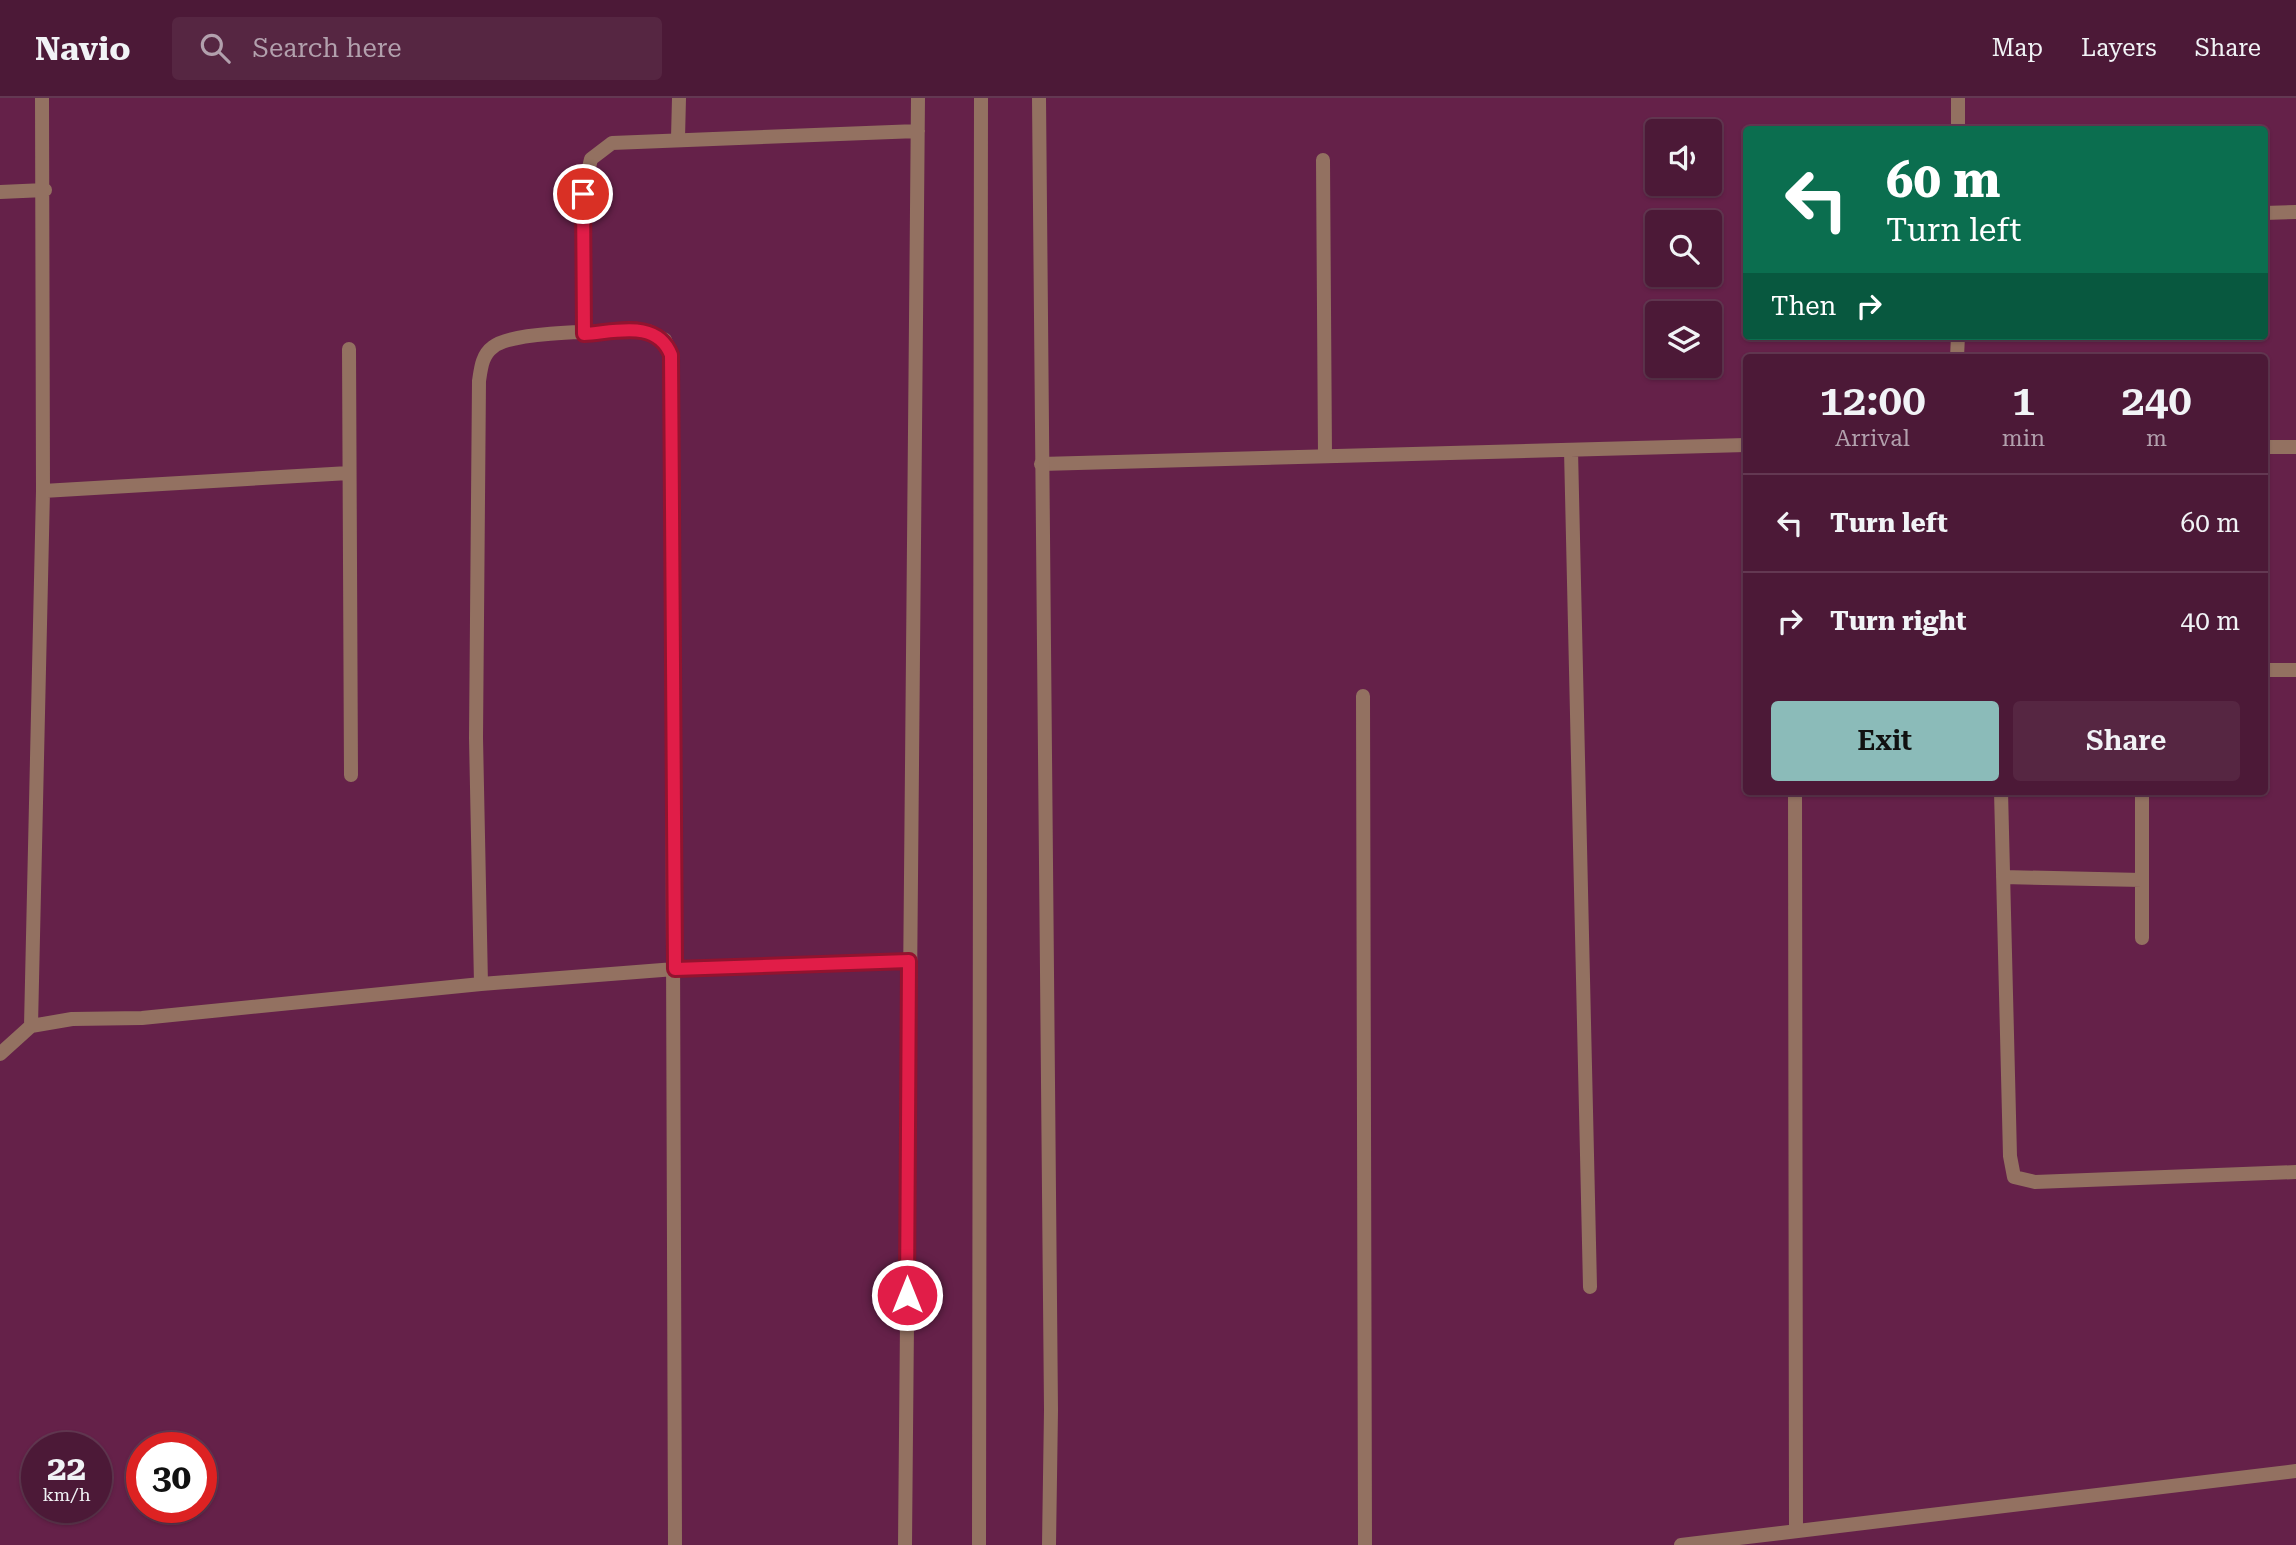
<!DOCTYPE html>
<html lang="en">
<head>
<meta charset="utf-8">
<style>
	body { margin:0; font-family:"Roboto Serif",serif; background:#562642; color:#f1f3f6; height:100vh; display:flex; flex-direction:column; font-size:26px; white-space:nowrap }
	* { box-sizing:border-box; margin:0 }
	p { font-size:23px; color:#b2a0ad }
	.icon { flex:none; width:38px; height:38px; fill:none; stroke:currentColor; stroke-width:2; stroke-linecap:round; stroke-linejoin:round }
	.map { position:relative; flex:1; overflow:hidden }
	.details { position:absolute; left:1743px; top:256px; width:525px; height:441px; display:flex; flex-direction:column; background:#4c1937; border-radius:7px; box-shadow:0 2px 5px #0004,0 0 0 2px #633852 }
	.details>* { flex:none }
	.top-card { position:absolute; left:1743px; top:28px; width:525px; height:214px; border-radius:7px; box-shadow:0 2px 5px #0004,0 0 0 2px #633852; background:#0b6e4f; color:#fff; overflow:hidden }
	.controls { position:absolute; left:1645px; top:21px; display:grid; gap:14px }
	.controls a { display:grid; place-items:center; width:77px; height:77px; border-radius:7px; background:#4c1937; box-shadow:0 2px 5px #0004,0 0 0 2px #633852; font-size:35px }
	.speed { position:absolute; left:21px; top:1334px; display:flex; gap:14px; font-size:35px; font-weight:700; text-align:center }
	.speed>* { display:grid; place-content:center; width:91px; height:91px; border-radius:50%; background:#4c1937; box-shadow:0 2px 5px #0004,0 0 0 2px #633852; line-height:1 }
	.speed small { font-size:18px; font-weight:400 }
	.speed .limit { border:10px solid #d22; background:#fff; color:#111 }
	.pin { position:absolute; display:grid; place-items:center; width:60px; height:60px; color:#fff; margin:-30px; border:4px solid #fff; border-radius:50%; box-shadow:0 2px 7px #0007 }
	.me { position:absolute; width:77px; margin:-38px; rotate:0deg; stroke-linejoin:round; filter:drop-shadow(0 0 5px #0008) }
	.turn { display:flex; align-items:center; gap:24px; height:147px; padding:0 28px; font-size:32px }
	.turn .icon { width:91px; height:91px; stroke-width:2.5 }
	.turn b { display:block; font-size:49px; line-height:60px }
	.then { display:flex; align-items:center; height:66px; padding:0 28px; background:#0003; gap:14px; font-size:26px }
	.eta { display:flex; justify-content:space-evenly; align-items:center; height:119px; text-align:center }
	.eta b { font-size:42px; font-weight:600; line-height:49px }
	.button { display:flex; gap:14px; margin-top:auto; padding:14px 28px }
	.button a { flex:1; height:80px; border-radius:7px; background:#8bbbb9; color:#111; font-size:28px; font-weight:600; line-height:80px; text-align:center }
	.button a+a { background:#562642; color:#f1f3f6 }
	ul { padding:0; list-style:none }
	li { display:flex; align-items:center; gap:21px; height:98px; padding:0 28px; border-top:2px solid #633852 }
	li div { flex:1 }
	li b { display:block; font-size:26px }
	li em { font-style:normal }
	header { display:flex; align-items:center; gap:42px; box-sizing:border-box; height:98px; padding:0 35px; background:#4c1937; border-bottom:2px solid #633852 }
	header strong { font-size:33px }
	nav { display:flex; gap:38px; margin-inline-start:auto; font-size:24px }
	.search { width:490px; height:63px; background:#562642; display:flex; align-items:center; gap:18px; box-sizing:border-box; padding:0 24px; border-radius:7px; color:#b2a0ad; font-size:26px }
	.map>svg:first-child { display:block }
</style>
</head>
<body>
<header>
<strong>Navio</strong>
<div class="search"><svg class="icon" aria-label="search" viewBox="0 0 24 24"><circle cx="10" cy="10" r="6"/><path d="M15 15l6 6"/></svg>Search here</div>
<nav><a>Map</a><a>Layers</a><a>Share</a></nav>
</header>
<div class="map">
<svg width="2296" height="1447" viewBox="0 0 2296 1447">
	<rect width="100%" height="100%" fill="#652149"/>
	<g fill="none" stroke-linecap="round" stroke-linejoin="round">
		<!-- minor -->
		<path stroke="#937161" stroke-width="14" d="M 1958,32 L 1958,0
			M 678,40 L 679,0
			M 1323,62 L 1325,358
			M 0,94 L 45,92
			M 2264,115 L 2296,114
			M 584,236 L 583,95 L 591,61 L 612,45 L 918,33
			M 349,251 L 351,677
			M 1957,259 L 1958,238
			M 2264,349 L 2296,349
			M 1571,352 L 1590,1189
			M 1041,366 L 1746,347
			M 43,393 L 349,375
			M 2264,572 L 2296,572
			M 1363,598 L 1365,1447
			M 1795,693 L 1796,1433
			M 2001,693 L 2010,1058 L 2014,1079 L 2035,1084 L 2296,1074
			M 2003,779 L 2142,782
			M 2142,840 L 2142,693
			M 481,886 L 476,640 L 479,283 C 481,270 482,257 493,249 C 515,231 616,234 648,233 L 665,242 L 671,257 L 675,1447
			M 31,928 L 72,921 L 142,920 L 481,886 L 675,871 L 909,863
			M 0,956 L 31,928 L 43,393 L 42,0
			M 905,1447 L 918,0
			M 1681,1447 L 2296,1373"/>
		<!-- tertiary -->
		<path stroke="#937161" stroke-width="14" d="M 1039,0 L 1051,1312 L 1049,1447
			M 979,1447 L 981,0"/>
	</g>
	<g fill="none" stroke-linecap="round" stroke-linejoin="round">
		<!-- route casing -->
		<g stroke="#92132f" stroke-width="18">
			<path id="route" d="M 583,96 L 584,236 C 616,234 657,221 671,257 L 675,871 L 909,863 L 907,1197"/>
		</g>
		<!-- route -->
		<use href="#route" stroke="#e11d48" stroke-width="12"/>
	</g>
</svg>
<div class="controls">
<a><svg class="icon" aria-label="sound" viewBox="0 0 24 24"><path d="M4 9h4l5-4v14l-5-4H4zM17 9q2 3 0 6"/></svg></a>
<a><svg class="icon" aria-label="search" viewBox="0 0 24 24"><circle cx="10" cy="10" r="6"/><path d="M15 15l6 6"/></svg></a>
<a><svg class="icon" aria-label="layers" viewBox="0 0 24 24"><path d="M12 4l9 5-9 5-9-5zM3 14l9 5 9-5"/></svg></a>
</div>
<div class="speed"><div>22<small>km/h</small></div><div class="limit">30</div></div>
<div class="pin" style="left:583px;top:96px;background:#d93025"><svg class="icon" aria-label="arrive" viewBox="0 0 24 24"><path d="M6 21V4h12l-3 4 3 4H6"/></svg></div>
<svg class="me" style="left:907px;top:1197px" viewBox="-20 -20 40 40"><circle r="17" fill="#e11d48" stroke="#fff" stroke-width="3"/><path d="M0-11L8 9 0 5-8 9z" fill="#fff"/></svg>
<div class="top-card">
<div class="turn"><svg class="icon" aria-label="left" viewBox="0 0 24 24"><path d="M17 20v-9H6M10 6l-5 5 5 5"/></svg><div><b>60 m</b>Turn left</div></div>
<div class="then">Then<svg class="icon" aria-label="right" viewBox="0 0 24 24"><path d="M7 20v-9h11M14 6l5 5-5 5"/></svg></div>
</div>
<section class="details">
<div class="eta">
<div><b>12:00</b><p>Arrival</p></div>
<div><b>1</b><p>min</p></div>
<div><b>240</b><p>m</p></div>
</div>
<ul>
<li><svg class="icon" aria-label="left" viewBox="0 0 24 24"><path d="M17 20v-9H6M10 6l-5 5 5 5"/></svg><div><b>Turn left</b></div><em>60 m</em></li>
<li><svg class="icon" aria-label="right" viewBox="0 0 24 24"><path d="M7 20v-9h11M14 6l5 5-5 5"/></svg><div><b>Turn right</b></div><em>40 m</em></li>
</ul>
<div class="button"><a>Exit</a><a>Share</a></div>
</section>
</div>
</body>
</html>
